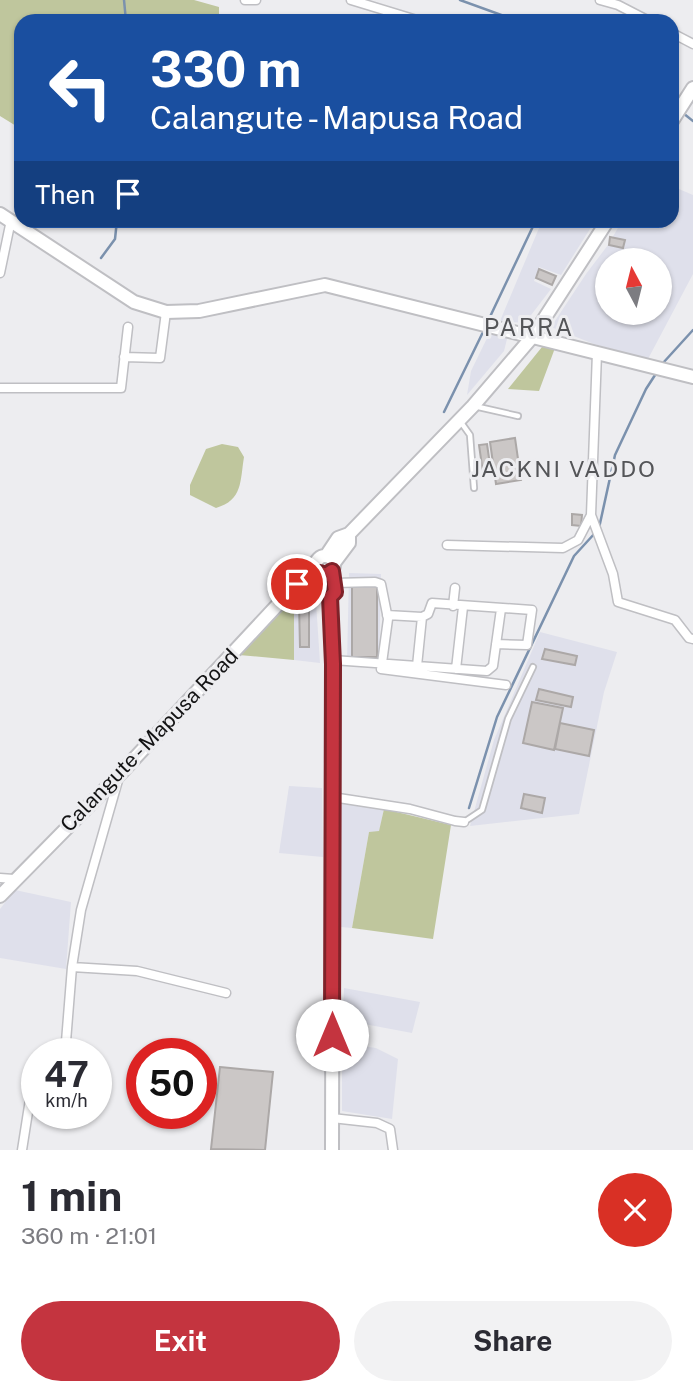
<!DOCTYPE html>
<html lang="en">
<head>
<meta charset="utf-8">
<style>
	body { margin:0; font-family:"Public Sans",sans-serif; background:#f2f2f3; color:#2b2b33; height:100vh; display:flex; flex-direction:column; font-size:26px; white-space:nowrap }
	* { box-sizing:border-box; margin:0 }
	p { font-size:23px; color:#7c7c81 }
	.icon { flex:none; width:38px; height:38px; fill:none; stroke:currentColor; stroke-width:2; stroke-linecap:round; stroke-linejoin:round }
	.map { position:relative; height:1150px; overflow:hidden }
	.side { display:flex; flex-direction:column; background:#fff; flex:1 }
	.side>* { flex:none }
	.hud { position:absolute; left:14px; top:14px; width:665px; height:214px; border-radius:21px; box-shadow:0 2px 5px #0004; background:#1a4fa0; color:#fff; overflow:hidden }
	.needle { width:46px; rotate:353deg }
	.controls { position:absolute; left:595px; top:248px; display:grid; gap:14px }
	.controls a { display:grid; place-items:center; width:77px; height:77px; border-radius:50%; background:#fff; box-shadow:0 2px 5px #0004; font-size:35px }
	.speed { position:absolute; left:21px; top:1038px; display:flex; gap:14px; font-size:35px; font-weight:700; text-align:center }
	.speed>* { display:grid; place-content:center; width:91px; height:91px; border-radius:50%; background:#fff; box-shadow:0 2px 5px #0004; line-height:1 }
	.speed small { font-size:18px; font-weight:400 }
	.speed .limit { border:10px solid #d22; background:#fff; color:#111 }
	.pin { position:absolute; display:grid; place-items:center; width:60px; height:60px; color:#fff; margin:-30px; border:4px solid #fff; border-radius:50%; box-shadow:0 2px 7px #0007 }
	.me { position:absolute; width:77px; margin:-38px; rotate:0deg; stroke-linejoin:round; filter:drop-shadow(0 0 5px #0008) }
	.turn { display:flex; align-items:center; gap:24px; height:147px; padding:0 21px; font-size:32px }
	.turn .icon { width:91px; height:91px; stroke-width:2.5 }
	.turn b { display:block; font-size:49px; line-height:60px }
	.then { display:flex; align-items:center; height:66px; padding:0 21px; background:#0003; gap:14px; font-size:26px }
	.round { display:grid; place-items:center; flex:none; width:74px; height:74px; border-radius:37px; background:#f2f2f3 }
	.summary { display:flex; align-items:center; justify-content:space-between; height:119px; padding:0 21px }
	h1 { font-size:42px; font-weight:700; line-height:52px }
	.primary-button { display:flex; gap:14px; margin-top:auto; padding:14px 21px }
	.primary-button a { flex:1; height:80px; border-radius:42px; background:#c4343f; color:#fff; font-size:28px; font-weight:700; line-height:80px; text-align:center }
	.primary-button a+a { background:#f2f2f3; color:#2b2b33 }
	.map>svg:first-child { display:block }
</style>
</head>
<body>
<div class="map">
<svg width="693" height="1150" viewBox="0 0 693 1150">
	<rect width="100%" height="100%" fill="#ededf0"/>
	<!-- built -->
	<path fill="#dfe0eb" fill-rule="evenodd" d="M 672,186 L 693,195 L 693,274 L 648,359 L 594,344 L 551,327 L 586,274 L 608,245 L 622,221 L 672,220 ZM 607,261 L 660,261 L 660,313 L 607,313 Z
		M 542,221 L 595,221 L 561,275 L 539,267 L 534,281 L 551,289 L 525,323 L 500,321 Z
		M 490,332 L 508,335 L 504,351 L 467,395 L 471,371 Z
		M 349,573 L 381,574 L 379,666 L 347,663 Z
		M 294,598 L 316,602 L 320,663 L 294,660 Z
		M 540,632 L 617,652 L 604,692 L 579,814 L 470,826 L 494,740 Z
		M 289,786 L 322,788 L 323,857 L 279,853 Z
		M 338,800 L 384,809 L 379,832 L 369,832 L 352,928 L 341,927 Z
		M 15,890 L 71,902 L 66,969 L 0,958 L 0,909 Z
		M 344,988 L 420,1002 L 412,1033 L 343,1020 Z
		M 342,1043 L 376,1048 L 398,1059 L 392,1119 L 342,1111 Z"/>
	<!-- green -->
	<path fill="#bfc69d" d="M 0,0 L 194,0 L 219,7 L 219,21 L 21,21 L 21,66 L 15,72 L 21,79 L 21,129 L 0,116 Z
		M 542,347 L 555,348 L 539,391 L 508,389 Z
		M 222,444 L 238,447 L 244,457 C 240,481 243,500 216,508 L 190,495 L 190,485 L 206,449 Z
		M 294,598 L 294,660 L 239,655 Z
		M 384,809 L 451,825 L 433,939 L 352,928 L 369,832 L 379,831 Z"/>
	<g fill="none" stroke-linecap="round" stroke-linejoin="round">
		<!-- stream -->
		<path stroke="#7b91ad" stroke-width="2.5" d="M 124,0 L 126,21
			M 460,0 L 518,21
			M 683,113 L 693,121
			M 101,258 L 115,239 L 117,220
			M 488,321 L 536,220
			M 663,363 L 693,330
			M 444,412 L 484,330
			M 599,528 L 615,455 L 646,389 L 657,372
			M 469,808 L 497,717 L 574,556 L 595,533"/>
	</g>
	<!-- building -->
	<path fill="#cbc7c6" stroke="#aca8a7" stroke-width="2" d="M 610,237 L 625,240 L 623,248 L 609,245 Z
		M 539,269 L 556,276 L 552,285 L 536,278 Z
		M 515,438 L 521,480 L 496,484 L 490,442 Z
		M 487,444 L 491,472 L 483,473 L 479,445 Z
		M 572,514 L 582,515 L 581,526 L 572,525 Z
		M 352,585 L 377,585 L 377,657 L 352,657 Z
		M 309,602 L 309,647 L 300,647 L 299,603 Z
		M 545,649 L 577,656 L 575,665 L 542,659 Z
		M 539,689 L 573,697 L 571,707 L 536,700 Z
		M 532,702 L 563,708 L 554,750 L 523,743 Z
		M 560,723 L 594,730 L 589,756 L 555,749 Z
		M 524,794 L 545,798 L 542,813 L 521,808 Z
		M 220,1067 L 273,1072 L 265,1150 L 211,1149 Z"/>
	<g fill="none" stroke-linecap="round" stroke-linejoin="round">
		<!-- lane casing -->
		<g stroke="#bfbfc3" stroke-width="8">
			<path id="lane" d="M 474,406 L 518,416
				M 460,421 L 470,435 L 474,488
				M 464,822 L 482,810 L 508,719 L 533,667"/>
		</g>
		<!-- street casing -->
		<g stroke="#bfbfc3" stroke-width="11">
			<path id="street" d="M 245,0 L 256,0
				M 351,0 L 420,21
				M 600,0 L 618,5 L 649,21
				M 672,33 L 693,44
				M 0,273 L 11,220
				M 597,353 L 591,515 L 613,574 L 618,602 L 675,620 L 689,638 L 693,639
				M 124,357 L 160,358 L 166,312
				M 0,388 L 121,388 L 128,327
				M 447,545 L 563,548 L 578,540 L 591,515
				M 334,583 L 375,582 L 381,584 L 388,619 L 382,663
				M 453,606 L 455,588
				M 387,615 L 422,617 L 417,666
				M 422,617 L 428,614 L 432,603 L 532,610 L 527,645 L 496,644
				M 333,660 L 487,671 L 493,666 L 501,609
				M 381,669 L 506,685
				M 456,669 L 463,607
				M 332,797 L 410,809 L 455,821 L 464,822
				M 0,878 L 14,879
				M 72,967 L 137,971 L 226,993
				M 65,1054 L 72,967 L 81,910 L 119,777
				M 332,1118 L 377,1123 L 390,1129 L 393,1150
				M 22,1150 L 31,1093 L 37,1092"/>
		</g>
		<!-- secondary casing -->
		<g stroke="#bfbfc3" stroke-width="16">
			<path id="secondary" d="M 672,121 L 693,88
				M 0,214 L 134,302 L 166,312 L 199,311 L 325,285 L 693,377
				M 349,534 L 473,406 L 533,336 L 608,220
				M316 565a9 9 0 1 1 18 0a9 9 0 1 1-18 0Z
				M 326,556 L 338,538 L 349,534 L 349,543 L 334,563
				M 316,562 L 299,578 L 297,584 L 304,584 L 320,574
				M 322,574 L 325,593 L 330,597 L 335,591 L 333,571
				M 330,597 L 333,665 L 332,1150
				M 0,896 L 120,774 L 297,584"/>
		</g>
		<!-- lane -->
		<use href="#lane" stroke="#fff" stroke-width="4.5"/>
		<!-- street -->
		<use href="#street" stroke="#fff" stroke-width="8"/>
		<!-- secondary -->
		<use href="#secondary" stroke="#fff" stroke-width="12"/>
	</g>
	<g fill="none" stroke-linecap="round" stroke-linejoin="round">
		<!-- route casing -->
		<g stroke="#7f2229" stroke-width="18">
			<path id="route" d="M 297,584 L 304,584 L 320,573 L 326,575 L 332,571 L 335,592 L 330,597 L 333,664 L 332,1035"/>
		</g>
		<!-- route -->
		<use href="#route" stroke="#c4343f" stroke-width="12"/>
	</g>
	<g text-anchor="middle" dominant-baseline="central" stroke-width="6" stroke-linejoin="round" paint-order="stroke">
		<!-- street labels -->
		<g font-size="21" fill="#131314" stroke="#ededf0">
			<text transform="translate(149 740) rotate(-46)">Calangute - Mapusa Road</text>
		</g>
		<!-- neighbourhood labels -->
		<g font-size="23" letter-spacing="2" fill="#545558" stroke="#ededf0">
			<text x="564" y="468">JACKNI VADDO</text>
		</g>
		<!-- quarter labels -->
		<g font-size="24" letter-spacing="2" fill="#545558" stroke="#ededf0">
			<text x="529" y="327">PARRA</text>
		</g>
	</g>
</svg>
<div class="controls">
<a><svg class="needle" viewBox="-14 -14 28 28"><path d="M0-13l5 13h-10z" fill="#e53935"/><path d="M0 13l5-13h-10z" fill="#7c7c81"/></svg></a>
</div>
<div class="speed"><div>47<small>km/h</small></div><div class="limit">50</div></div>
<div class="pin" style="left:297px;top:584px;background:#d93025"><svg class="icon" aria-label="arrive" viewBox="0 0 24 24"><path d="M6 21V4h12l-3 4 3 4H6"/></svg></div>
<svg class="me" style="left:332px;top:1035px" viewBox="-20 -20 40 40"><circle r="19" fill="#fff"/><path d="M0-13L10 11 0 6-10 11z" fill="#c4343f"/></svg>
<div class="hud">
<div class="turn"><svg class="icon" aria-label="left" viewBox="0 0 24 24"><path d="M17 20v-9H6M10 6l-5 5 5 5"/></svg><div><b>330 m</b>Calangute - Mapusa Road</div></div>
<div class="then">Then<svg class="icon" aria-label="arrive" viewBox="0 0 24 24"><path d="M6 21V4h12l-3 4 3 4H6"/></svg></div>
</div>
</div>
<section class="side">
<div class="summary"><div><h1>1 min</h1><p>360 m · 21:01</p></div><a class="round" style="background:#d93025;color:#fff"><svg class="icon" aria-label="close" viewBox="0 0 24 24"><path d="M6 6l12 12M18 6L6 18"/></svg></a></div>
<div class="primary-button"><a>Exit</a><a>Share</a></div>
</section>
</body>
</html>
